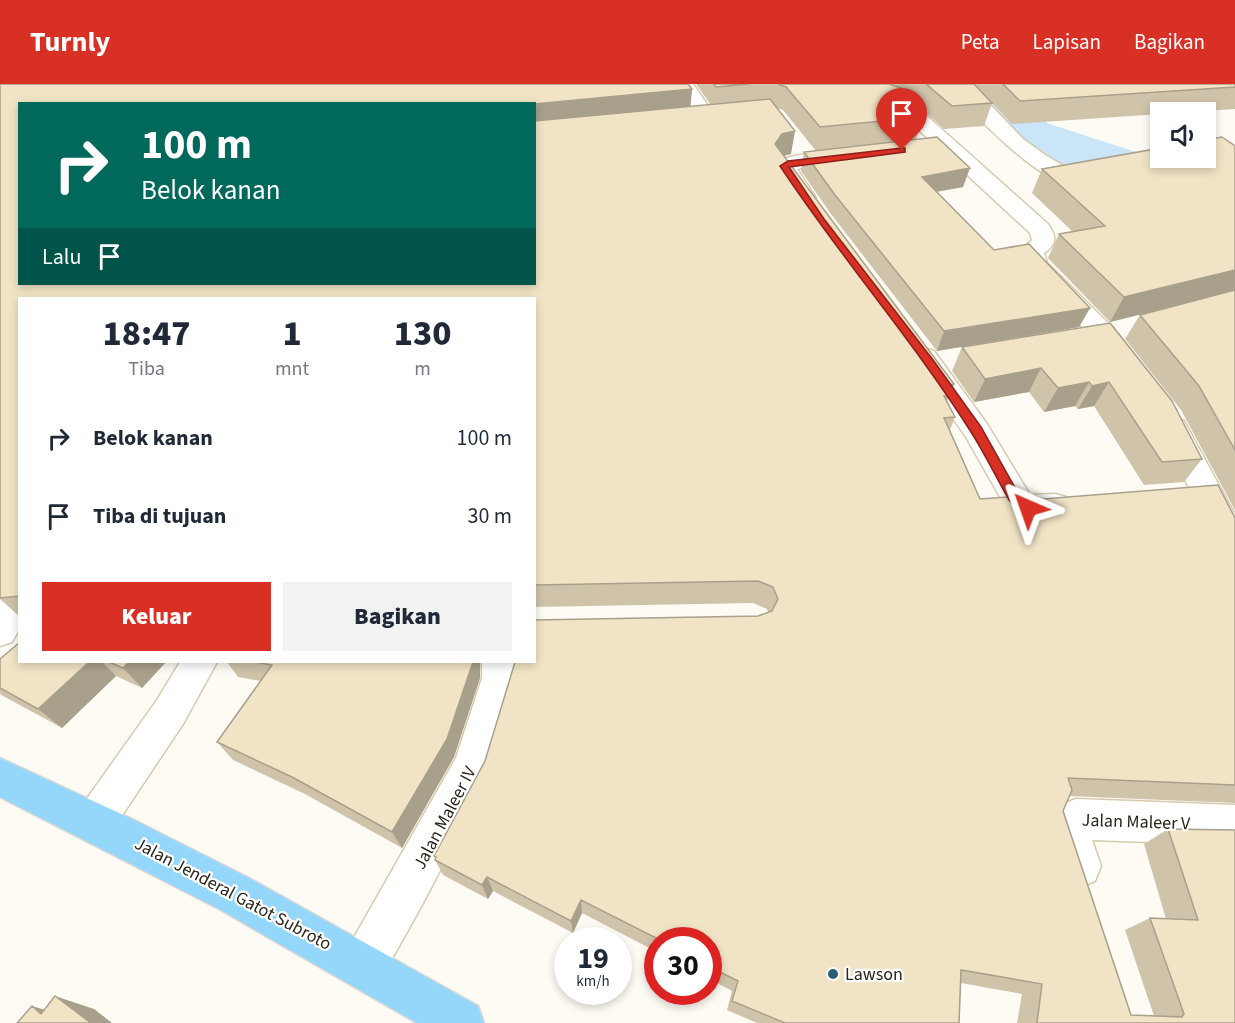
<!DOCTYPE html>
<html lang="id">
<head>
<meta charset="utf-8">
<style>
	body { margin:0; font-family:"Source Sans 3",sans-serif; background:#f2f2f3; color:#1f2937; height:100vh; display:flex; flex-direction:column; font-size:22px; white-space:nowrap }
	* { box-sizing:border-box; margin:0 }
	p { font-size:20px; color:#747a83 }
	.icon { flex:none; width:33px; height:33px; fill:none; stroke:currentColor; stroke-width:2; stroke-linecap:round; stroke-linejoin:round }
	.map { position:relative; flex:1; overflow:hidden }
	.side { position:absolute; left:18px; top:213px; width:518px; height:366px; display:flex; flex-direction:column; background:#fff; border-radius:0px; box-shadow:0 3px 9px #0003 }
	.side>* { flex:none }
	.guide { position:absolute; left:18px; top:18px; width:518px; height:183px; border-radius:0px; box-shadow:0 3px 9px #0003; background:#00695c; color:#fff; overflow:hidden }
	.buttons { position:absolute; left:1150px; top:18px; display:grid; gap:12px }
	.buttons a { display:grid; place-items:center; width:66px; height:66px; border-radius:0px; background:#fff; box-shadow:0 3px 9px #0003; font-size:30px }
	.speed { position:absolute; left:554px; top:843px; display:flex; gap:12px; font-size:30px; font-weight:700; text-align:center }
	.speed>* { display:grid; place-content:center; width:78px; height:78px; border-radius:50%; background:#fff; box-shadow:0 3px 9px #0003; line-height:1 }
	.speed small { font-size:15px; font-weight:400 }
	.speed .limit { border:9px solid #d22; background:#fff; color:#111 }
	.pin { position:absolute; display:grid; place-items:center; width:51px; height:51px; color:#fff; margin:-62px -26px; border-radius:50% 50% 50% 0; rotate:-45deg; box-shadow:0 0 6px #0007 }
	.pin .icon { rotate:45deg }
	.me { position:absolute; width:66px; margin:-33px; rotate:317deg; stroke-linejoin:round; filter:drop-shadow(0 0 4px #0008) }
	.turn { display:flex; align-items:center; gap:21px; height:126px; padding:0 24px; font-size:27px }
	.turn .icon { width:78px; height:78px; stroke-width:2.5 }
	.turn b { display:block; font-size:42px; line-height:51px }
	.then { display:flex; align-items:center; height:57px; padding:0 24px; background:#0003; gap:12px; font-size:22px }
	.eta { display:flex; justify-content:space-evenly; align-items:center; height:102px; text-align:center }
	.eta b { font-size:36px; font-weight:800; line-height:42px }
	.cta { display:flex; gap:12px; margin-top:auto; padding:12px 24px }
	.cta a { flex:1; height:69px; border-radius:0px; background:#d93025; color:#fff; font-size:24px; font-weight:800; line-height:69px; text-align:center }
	.cta a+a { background:#f2f2f3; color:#1f2937 }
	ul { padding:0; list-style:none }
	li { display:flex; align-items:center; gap:18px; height:78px; padding:0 24px }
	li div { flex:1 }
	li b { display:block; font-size:22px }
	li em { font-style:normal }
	header { display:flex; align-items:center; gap:36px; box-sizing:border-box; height:84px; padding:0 30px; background:#d93025; color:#fff }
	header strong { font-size:28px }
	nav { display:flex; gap:33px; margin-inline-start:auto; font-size:21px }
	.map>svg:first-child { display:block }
</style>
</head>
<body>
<header>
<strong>Turnly</strong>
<nav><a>Peta</a><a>Lapisan</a><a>Bagikan</a></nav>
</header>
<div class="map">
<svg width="1235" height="939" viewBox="0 0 1235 939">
	<rect width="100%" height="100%" fill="#fefbf5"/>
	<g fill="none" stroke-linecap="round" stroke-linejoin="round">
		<!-- river -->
		<path fill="#c9e5f7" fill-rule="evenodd" d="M 961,0 L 1013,0 L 1047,39 L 1136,68 L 1235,85 L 1235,119 L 1106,95 L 1009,61 Z"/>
		<!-- minor casing -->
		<g stroke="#d7caac" stroke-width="3">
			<path id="minor" d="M 673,0 L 693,0 L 718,36 L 715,40 L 701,40 Z
				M 854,0 L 874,0 L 880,6 L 910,17 L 1048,140 C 1057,153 1057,160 1044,169 L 1047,179 L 1113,244 L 1138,276 L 1134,282 L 1124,285 L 1114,282 L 1095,256 L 1026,186 L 1020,167 L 1032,156 L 1030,149 L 896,25 L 866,14 Z
				M 949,0 L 970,0 L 1023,55 L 1045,71 L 1077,90 L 1080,95 L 1077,100 C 1046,107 967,25 949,0 Z
				M 846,66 L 853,68 L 857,72 L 853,76 L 797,85 L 816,114 L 813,119 L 805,121 L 797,119 L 773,82 C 782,69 830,68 846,66 Z
				M 924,264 L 934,267 L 987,340 L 1030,411 L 1055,410 L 1066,413 L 1071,422 L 1066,431 L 1055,434 L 1028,436 L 1008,427 L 966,353 L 910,273 L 914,267 Z
				M 1174,334 L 1184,337 L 1235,431 L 1235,475 L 1223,471 L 1159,344 L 1164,337 Z
				M 20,495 L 20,544 L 12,558 L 0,562 L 0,513 L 8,499 Z
				M 180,578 L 217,578 L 183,640 L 109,751 L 95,757 L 81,751 L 75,737 L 81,723 L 157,616 Z
				M 482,578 L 518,578 L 518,594 L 488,694 L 422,821 L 380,896 L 364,903 L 348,896 L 341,880 L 348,864 L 456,674 L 482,594 Z
				M 1076,715 L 1235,721 L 1235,761 L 1092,756 L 1101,782 L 1095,797 L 1080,803 L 1065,797 L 1046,742 L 1055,723 Z"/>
		</g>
		<!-- major casing -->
		<g stroke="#d9d8d6" stroke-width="3">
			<path id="major" d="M 0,674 L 132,735 L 249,794 L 478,922 L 484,939 L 417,939 L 219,825 L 0,713 Z"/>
		</g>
		<!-- minor -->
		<use href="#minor" fill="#fff" fill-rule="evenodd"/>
		<!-- major -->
		<use href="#major" fill="#94d7fa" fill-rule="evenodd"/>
	</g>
	<!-- wall -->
	<path fill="#cfc4aa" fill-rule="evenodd" d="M 0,0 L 692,5 L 690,23 L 711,21 L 696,0 L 1235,0 L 1235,25 L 1187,28 L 1161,28 L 1161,30 L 1012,40 L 992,19 L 984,42 L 944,45 L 922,25 L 920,31 L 923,33 L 916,55 L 963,103 L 937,108 L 994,166 L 1090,224 L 1079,243 L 937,267 L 831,130 L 801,87 L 804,68 L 816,67 L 783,26 L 777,24 L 791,70 L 784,72 L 954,300 L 947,317 L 955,333 L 950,346 L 980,415 L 1043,415 L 1235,434 L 1235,719 L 1069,712 L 1063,727 L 1131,931 L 1154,932 L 1125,846 L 1150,834 L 1166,835 L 1144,760 L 1168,745 L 1235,939 L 1017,939 L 1022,910 L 961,899 L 959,939 L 757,939 L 727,926 L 732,907 L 708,894 L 708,856 L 657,856 L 657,868 L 582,829 L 573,849 L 493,807 L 488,815 L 443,791 L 435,776 L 436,774 L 434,772 L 758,532 L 768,528 L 767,525 L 753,519 L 534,523 L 534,214 L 20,214 L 20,533 L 0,515 ZM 534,20 L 534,200 L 20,200 Z
		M 1235,62 L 1235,426 L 1181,326 L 1125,255 L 1140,231 L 1221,210 L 1110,238 L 1048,174 L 1059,150 L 1073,148 L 1032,109 L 1042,85 Z
		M 1110,239 L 1202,375 L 1184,398 L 1144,401 L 1094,322 L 1078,325 L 1075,322 L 1044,328 L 1029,308 L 974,318 L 952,287 L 962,263 Z
		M 0,575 L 20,578 L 166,578 L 142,604 L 116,592 L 62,644 L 5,613 L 0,610 Z
		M 227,578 L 480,578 L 480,594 L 454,673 L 402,764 L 305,710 L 233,676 L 217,658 L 261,597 L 238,593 Z"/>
	<!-- shaded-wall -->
	<path fill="#a9a08b" d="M 692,5 L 690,28 L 534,44 L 534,20 Z
		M 795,47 L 791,70 L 778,73 L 775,60 L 782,50 Z
		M 970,84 L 963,103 L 916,111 L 922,93 Z
		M 1235,186 L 1235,207 L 1110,238 L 1124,213 Z
		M 1090,224 L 1079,243 L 937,267 L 944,247 Z
		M 1041,284 L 1029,308 L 974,318 L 985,295 Z
		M 1089,298 L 1075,322 L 1044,328 L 1058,304 Z
		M 1109,298 L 1094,322 L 1078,325 L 1092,302 Z
		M 954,300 L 943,324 L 942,324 L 948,312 L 943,302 Z
		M 89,578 L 102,578 L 116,592 L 62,644 L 38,625 Z
		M 129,578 L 166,578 L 142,604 L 123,584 Z
		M 473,578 L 480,578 L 480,594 L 454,673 L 402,764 L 392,748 Z
		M 487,793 L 493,807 L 488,815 L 482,801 Z
		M 581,816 L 582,829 L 573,849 L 571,837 Z
		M 55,912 L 94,925 L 112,939 L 91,939 Z
		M 32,922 L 72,934 L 41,930 Z"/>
	<!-- building -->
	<path fill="#f1e4c6" stroke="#a9a08b" stroke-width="1.5" d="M 0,0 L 688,0 L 692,5 L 534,20 L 20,20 L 20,200 L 534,200 L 534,37 L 770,15 L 795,47 L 782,50 L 775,60 L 954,300 L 943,302 L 948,312 L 944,312 L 955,333 L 944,334 L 980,415 L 1033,411 L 1043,415 L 1218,401 L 1235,434 L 1235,701 L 1068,694 L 1072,706 L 1063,727 L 1131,931 L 1182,933 L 1184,930 L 1150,834 L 1198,836 L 1168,745 L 1235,746 L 1235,939 L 1037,939 L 1042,900 L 961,886 L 959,939 L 785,939 L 732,917 L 738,897 L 708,882 L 708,856 L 660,856 L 581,816 L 571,837 L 487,793 L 482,801 L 435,776 L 436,773 L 434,772 L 485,677 L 515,578 L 534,578 L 534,536 L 758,532 L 772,527 L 778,515 L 773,503 L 758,497 L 534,501 L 534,214 L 20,214 L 20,512 L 0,514 Z
		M 714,0 L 749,0 L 716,3 Z
		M 778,0 L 889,0 L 901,4 L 922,23 L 913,24 L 923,33 L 820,43 L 786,3 Z
		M 926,0 L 974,0 L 992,19 L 952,22 Z
		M 1003,0 L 1235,0 L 1235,3 L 1020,17 Z
		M 937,53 L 970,84 L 922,93 L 994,166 L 1029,160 L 1090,224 L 944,247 L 835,111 L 804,68 Z
		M 1222,53 L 1235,62 L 1235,186 L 1124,213 L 1059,150 L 1105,142 L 1042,85 L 1161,64 L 1161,74 L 1206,74 L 1206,56 Z
		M 1235,206 L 1235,366 L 1199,302 L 1140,231 Z
		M 1110,239 L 1172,317 L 1202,375 L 1162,378 L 1109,298 L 1092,302 L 1089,298 L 1058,304 L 1041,284 L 985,295 L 962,263 Z
		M 20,558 L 20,578 L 89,578 L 38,625 L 0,604 L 0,575 Z
		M 109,578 L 129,578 L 123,584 Z
		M 254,578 L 473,578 L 447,655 L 392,748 L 292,693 L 217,658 L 272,581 Z
		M 55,912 L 91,939 L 17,939 L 32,922 L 41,930 Z"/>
	<!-- route -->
	<path fill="#d93025" stroke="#8d1f18" stroke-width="1.5" d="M 902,64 L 905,64 L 905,68 L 789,83 L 824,135 L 933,276 L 981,343 L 1018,409 C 1023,415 1031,418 1035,424 L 1033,428 C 1023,431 1015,423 1009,416 C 996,393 985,370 971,348 C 913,256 840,173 780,82 L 788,77 Z"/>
	<!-- markers -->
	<circle fill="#295d79" stroke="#fff" stroke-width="2" cx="833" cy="890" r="6"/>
	<g text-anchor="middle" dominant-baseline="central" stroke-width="4.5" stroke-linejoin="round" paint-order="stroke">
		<!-- near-street labels -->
		<g font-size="18" fill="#2a251a" stroke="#fff">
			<text transform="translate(445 734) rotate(-62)">Jalan Maleer IV</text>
			<text transform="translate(1136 738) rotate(2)">Jalan Maleer V</text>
			<text transform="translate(233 810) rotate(28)">Jalan Jenderal Gatot Subroto</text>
		</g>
		<!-- near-poi labels -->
		<g font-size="18" fill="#2a251a" stroke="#fff" text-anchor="start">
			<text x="845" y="890">Lawson</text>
		</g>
	</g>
</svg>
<div class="buttons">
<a><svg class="icon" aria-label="sound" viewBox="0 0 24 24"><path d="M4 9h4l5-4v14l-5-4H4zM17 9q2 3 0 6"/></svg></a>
</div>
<div class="speed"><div>19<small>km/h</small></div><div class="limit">30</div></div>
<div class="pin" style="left:902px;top:66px;background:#d93025"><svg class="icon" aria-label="arrive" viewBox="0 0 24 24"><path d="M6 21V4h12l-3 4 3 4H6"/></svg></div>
<svg class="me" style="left:1028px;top:424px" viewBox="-20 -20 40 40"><path d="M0-17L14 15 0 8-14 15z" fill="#d93025" stroke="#fff" stroke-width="4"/></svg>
<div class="guide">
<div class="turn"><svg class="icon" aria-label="right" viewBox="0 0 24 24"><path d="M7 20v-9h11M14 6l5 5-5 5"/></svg><div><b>100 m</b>Belok kanan</div></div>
<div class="then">Lalu<svg class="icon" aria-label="arrive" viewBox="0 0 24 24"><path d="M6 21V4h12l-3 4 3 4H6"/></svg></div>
</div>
<section class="side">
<div class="eta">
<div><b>18:47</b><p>Tiba</p></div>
<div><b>1</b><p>mnt</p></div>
<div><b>130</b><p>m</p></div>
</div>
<ul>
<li><svg class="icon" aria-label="right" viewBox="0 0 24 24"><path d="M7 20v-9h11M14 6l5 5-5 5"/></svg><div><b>Belok kanan</b></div><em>100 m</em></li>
<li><svg class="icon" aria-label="arrive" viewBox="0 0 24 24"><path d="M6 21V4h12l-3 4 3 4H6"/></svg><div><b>Tiba di tujuan</b></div><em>30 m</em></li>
</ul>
<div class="cta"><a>Keluar</a><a>Bagikan</a></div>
</section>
</div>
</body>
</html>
